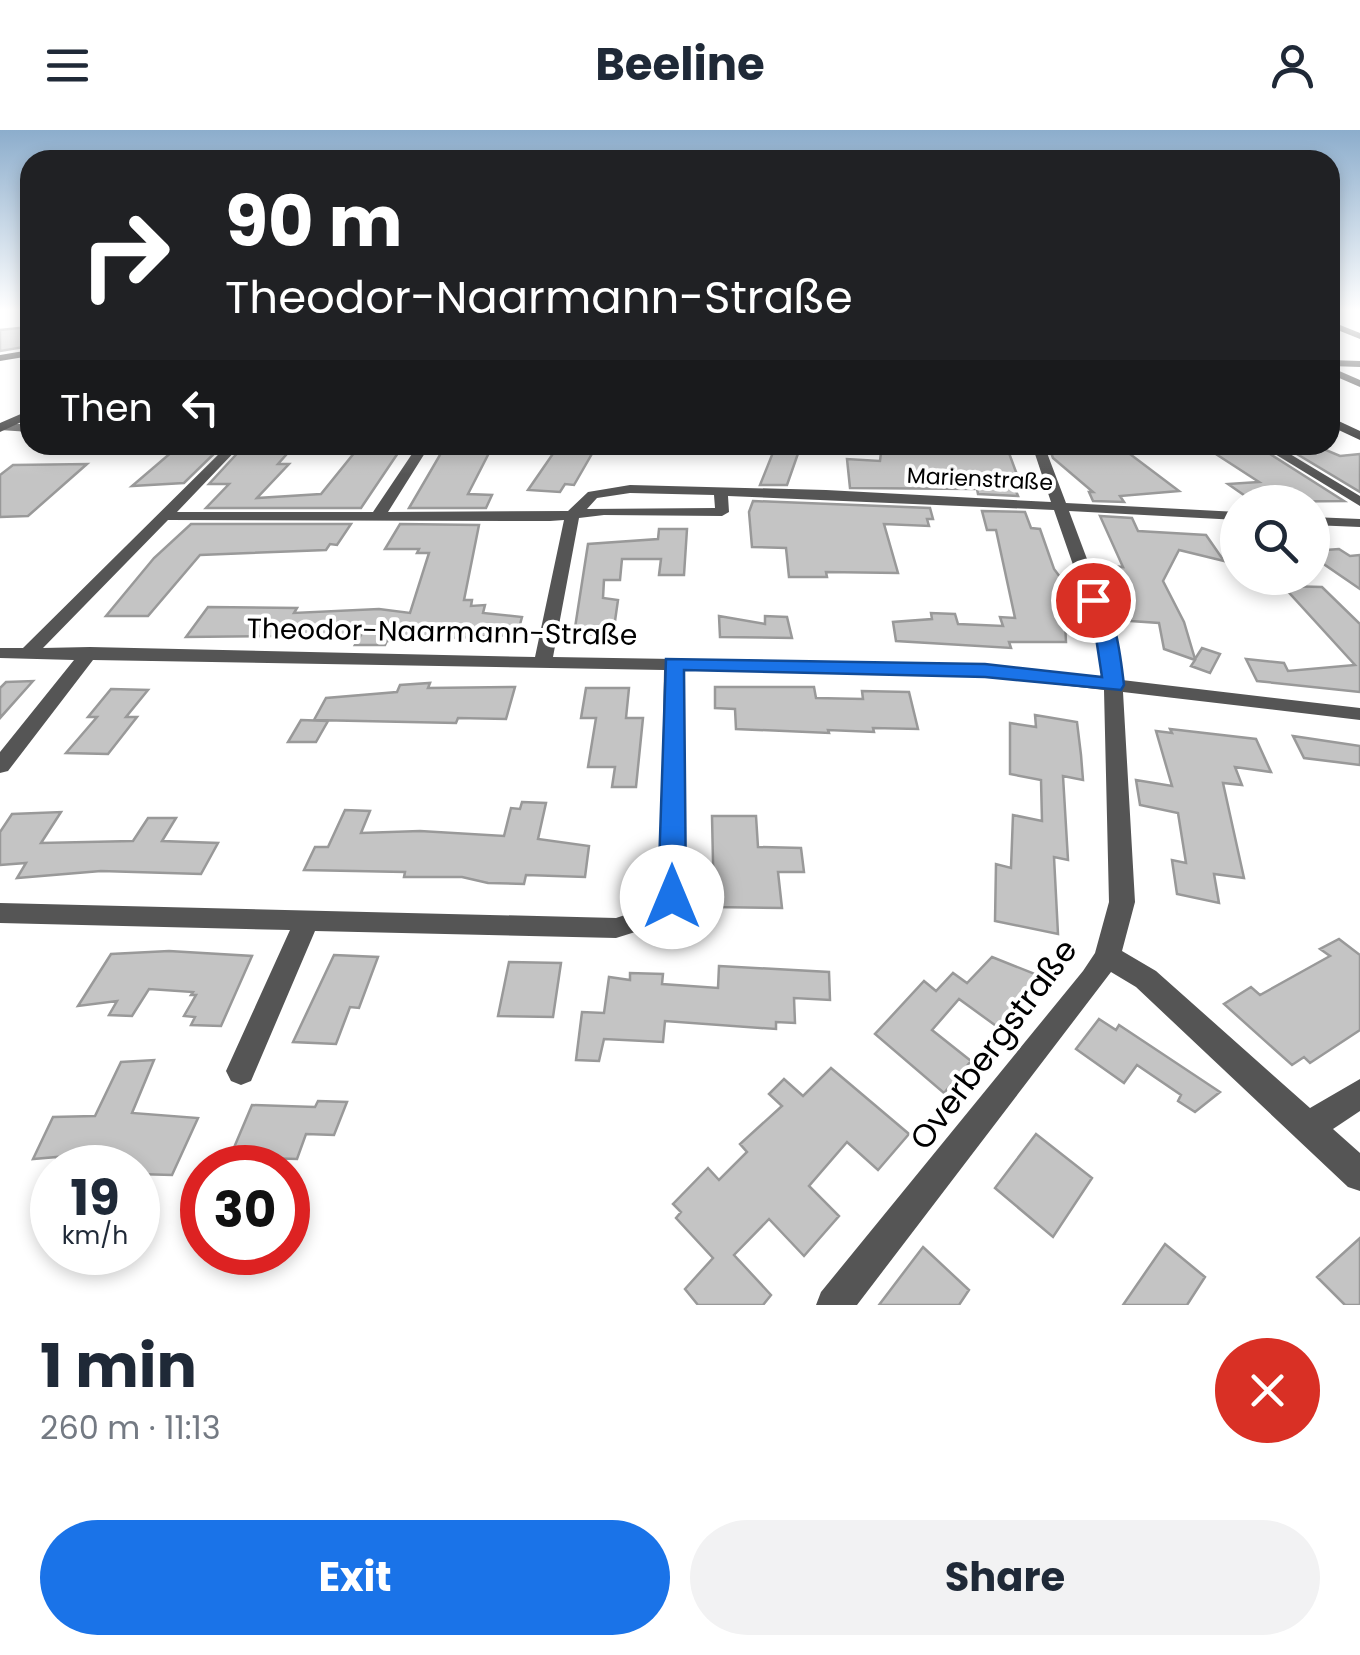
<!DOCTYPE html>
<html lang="en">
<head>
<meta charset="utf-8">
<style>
	body { margin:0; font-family:Poppins,sans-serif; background:#f2f2f3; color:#1f2937; height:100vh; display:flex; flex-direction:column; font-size:38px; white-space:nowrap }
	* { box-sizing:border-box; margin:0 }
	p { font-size:32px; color:#747a83 }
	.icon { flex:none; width:55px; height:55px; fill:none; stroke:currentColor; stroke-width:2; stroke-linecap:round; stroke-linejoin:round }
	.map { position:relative; height:1175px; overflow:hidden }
	.sheet { display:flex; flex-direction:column; background:#fff; flex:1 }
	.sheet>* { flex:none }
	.top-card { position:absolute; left:20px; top:20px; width:1320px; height:305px; border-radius:30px; box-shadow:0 5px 15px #0003; background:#202124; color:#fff; overflow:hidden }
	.fabs { position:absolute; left:1220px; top:355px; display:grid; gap:20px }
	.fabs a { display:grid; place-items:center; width:110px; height:110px; border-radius:50%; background:#fff; box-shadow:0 5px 15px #0003; font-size:50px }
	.speed { position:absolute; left:30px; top:1015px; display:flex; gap:20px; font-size:50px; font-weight:700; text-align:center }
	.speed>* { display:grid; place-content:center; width:130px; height:130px; border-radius:50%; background:#fff; box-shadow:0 5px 15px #0003; line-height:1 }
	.speed small { font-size:25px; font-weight:400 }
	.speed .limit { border:15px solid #d22; background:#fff; color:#111 }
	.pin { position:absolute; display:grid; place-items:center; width:85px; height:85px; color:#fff; margin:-42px; border:5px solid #fff; border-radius:50%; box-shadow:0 2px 10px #0007 }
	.me { position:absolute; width:110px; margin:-55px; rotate:0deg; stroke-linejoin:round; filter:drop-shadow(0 0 8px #0008) }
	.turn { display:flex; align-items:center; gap:35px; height:210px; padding:0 40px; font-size:45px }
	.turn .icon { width:130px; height:130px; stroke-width:2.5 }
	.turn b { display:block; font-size:70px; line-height:85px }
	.then { display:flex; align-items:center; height:95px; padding:0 40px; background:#0003; gap:20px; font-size:38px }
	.round { display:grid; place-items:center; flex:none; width:105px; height:105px; border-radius:52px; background:#f2f2f3 }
	.summary { display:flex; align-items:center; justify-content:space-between; height:170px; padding:0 40px }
	h1 { font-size:60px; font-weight:700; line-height:75px }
	.button { display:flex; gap:20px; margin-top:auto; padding:20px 40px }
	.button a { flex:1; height:115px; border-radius:60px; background:#1a73e8; color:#fff; font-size:40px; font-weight:700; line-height:115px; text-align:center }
	.button a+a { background:#f2f2f3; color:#1f2937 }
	header { display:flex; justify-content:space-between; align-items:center; height:130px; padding:0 40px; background:#fff; font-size:45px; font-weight:700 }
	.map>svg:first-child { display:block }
</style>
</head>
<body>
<header><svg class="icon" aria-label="menu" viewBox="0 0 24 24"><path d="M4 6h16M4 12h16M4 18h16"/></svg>Beeline<svg class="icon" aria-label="person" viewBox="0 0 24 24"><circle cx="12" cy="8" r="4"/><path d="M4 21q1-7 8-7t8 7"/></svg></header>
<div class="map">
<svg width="1360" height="1175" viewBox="0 0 1360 1175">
	<rect width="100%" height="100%" fill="#fff"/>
	<!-- building -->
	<path fill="#c4c4c4" stroke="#999" stroke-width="2.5" d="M 30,197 L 30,216 L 0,221 L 0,200 Z
		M 180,315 L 223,315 L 184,353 L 132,356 Z
		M 245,315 L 294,316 L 278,334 L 289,334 L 257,368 L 321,364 L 355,322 L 402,317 L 361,378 L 206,378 L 229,354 L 209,354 Z
		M 559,315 L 597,315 L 574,355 L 565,354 L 560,362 L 528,360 Z
		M 776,315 L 801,315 L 787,355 L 760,355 Z
		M 882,315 L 1006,315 L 1019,350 L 1011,349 L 1018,366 L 978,364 L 977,359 L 850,358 L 847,329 L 880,331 Z
		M 1048,315 L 1118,315 L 1179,361 L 1120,366 L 1124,372 L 1093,371 L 1089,362 L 1093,362 L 1053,328 Z
		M 1202,315 L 1256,315 L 1344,371 L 1254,372 L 1228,354 L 1259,352 Z
		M 1282,315 L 1314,315 L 1340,326 L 1360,324 L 1360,362 Z
		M 444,318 L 491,319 L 468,364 L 492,365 L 486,378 L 409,378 Z
		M 87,334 L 28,386 L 0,387 L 0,345 L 13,335 Z
		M 753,371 L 930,378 L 933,389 L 927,389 L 929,396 L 884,394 L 898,443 L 826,442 L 827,447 L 789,447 L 786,418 L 752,417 L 749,382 Z
		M 982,381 L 1025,382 L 1031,398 L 1040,399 L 1054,439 L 1063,451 L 1066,512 L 1009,512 L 1011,518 L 896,511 L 893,492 L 932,489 L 931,483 L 955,484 L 958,494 L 1003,496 L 1000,487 L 1015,488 L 996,400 L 987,400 Z
		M 1100,386 L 1132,388 L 1138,401 L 1206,405 L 1224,431 L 1179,420 L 1163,451 L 1184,492 L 1195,529 L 1202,518 L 1220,524 L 1210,543 L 1191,536 L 1195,530 L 1164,519 L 1159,493 L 1131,491 L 1110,436 L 1123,437 Z
		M 191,394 L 351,394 L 337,415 L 330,414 L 326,420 L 200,425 L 148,486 L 106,486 L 154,428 Z
		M 400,394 L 479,395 L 464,470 L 472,470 L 471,476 L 485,475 L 483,483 L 522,487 L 517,505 L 387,511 L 385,515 L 355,515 L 361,505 L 186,507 L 208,477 L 297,478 L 294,483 L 379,479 L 410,483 L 429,423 L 417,423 L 419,419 L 385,419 Z
		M 659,399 L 687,399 L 684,445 L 659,445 L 661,429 L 622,429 L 620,450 L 604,450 L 603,468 L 618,470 L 613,505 L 574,504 L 588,414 L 658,409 Z
		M 1339,419 L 1350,426 L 1360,425 L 1360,459 L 1312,426 L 1312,421 Z
		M 1283,456 L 1322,457 L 1360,494 L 1360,562 L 1257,551 L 1246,529 L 1284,533 L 1288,541 L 1355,535 Z
		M 719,486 L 765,494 L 765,486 L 787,487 L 792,508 L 720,507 Z
		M 33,551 L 0,588 L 0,558 L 6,552 Z
		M 430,553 L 428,558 L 515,557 L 506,589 L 458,588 L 456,593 L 314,590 L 326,568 L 397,562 L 400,555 Z
		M 715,557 L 814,557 L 816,568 L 863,569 L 862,561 L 909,562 L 918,599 L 873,598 L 874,602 L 828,600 L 829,603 L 736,599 L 735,579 L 715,578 Z
		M 586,558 L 629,558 L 626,588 L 643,588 L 636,657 L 612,657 L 615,637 L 588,637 L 596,588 L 581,588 Z
		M 111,559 L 148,560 L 126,587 L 137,587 L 108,624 L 66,623 L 97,587 L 88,587 Z
		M 1035,585 L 1077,592 L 1081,625 L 1083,650 L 1063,646 L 1068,730 L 1054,727 L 1058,804 L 995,791 L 996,734 L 1011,738 L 1013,685 L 1042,691 L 1041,650 L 1010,644 L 1010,593 L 1036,597 Z
		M 301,590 L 328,591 L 316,612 L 288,612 Z
		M 1170,599 L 1256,609 L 1271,642 L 1235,637 L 1242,655 L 1223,653 L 1244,748 L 1214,744 L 1219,773 L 1177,764 L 1172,730 L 1186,733 L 1178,683 L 1140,675 L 1136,650 L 1172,656 L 1156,601 L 1172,603 Z
		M 1293,606 L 1360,616 L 1360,635 L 1304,628 Z
		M 522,672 L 546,673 L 538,709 L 589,716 L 585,747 L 526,745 L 524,754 L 488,753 L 462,747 L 404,747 L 405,742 L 304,740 L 315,717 L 328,717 L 345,680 L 370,681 L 361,703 L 420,701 L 504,706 L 511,678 L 520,679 Z
		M 61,682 L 41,713 L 133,711 L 148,688 L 176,688 L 162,711 L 218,713 L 201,744 L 101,741 L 17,748 L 26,733 L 0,735 L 0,702 L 12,684 Z
		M 712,686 L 756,686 L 758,717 L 801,718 L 804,742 L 778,742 L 782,778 L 714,777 Z
		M 1339,809 L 1360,825 L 1360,900 L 1310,933 L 1304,927 L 1292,935 L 1224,874 L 1251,857 L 1260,865 L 1330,826 L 1320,819 Z
		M 169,821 L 252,826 L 221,896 L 191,895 L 195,887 L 184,886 L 196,865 L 191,865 L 193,862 L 149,859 L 132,886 L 109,885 L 117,871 L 78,876 L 111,824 Z
		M 334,825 L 378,827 L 359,878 L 350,877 L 336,914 L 293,912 Z
		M 992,827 L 1040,846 L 999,898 L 959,869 L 932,900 L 971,931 L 944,963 L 875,904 L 924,851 L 936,861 L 953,843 L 967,853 Z
		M 509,832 L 561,833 L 553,887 L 498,886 Z
		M 719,836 L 829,842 L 830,870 L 794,868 L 795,893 L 776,892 L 776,899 L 665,891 L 663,912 L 604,909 L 599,931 L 576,930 L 582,882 L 604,883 L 609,847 L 630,850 L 630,843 L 663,844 L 662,854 L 718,858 Z
		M 1099,889 L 1116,900 L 1119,895 L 1220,962 L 1195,982 L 1178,971 L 1181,965 L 1137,935 L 1124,953 L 1076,919 Z
		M 154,930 L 132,983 L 198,988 L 172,1045 L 138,1044 L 138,1038 L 53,1038 L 57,1027 L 33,1029 L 53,987 L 95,986 L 121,932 Z
		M 831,938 L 909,1004 L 878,1040 L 847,1012 L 809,1056 L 839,1086 L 804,1126 L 769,1089 L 734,1125 L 771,1165 L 763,1175 L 698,1175 L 685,1159 L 713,1128 L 676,1088 L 681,1082 L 673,1074 L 708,1038 L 719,1050 L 747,1022 L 740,1014 L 782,976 L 769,964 L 784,949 L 803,966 Z
		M 318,971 L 347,972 L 334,1005 L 306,1004 L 297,1029 L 230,1027 L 252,975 L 315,977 Z
		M 1036,1004 L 1092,1048 L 1053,1107 L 995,1058 Z
		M 1360,1108 L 1360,1175 L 1345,1175 L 1317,1147 Z
		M 1165,1114 L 1205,1147 L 1187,1175 L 1123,1175 Z
		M 923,1117 L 969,1160 L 959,1175 L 879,1175 Z"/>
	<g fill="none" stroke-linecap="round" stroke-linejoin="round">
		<!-- street -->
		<path fill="#555" fill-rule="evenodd" d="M 1330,191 L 1360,203 L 1360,209 L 1330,197 Z
			M 1330,230 L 1360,231 L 1360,237 L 1330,236 Z
			M 1330,237 L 1360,250 L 1360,257 L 1330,244 Z
			M 0,294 L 30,294 L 30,302 L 0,300 Z
			M 228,315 L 241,315 L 177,382 L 373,382 L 418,315 L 430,315 L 388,382 L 568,381 L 588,362 L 630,355 L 826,360 L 1051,372 L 1032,315 L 1044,315 L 1066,373 L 1238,382 L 1238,390 L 1069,381 L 1114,501 L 1122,550 L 1360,578 L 1360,590 L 1123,562 L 1135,772 L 1122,821 L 1156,841 L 1310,978 L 1360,949 L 1360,981 L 1333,999 L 1360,1023 L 1360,1061 L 1348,1057 L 1136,857 L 1111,842 L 857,1175 L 816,1175 L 821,1162 L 1083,841 L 1095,823 L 1109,772 L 1104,560 L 985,546 L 682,540 L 684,767 L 664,793 L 616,808 L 315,801 L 251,951 L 241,955 L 231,951 L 226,941 L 290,800 L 0,793 L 0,773 L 616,788 L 646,778 L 660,764 L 664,540 L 93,530 L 8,641 L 0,643 L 0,622 L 74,530 L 0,528 L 0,518 L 23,518 ZM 630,363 L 714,365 L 715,378 L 587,379 L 597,368 ZM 728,366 L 1054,380 L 1096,501 L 1103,548 L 985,534 L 553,527 L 579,388 L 604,385 L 722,386 L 729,382 ZM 168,390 L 550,391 L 564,390 L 535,527 L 90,517 L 43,518 Z
			M 1260,315 L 1275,315 L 1360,366 L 1360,376 Z
			M 1312,387 L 1360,389 L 1360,397 L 1312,395 Z"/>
		<!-- secondary -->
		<path fill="#222" fill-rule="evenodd" d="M 30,220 L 30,226 L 0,231 L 0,225 Z
			M 30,280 L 30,288 L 0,302 L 0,293 Z
			M 1330,287 L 1360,301 L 1360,310 L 1330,296 Z"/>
	</g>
	<!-- sky -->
	<linearGradient id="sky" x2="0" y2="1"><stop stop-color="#8cadcc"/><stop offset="0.52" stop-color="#fff"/><stop offset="1" stop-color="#fff" stop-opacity="0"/></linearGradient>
	<rect width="1360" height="345" fill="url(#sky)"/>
	<!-- route -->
	<path fill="#1a73e8" stroke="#114b97" stroke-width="2.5" d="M 1093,464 C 1116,472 1121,532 1124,555 L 1121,560 L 985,547 L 684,540 L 686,767 L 682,775 L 672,778 L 662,775 L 658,767 L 666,529 L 985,534 L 1102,547 L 1095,501 L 1083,470 Z"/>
	<g text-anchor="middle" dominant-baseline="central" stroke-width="8" stroke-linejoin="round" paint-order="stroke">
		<!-- far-street labels -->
		<g font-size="22" fill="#000" stroke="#fff">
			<text transform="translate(980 349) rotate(3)">Marienstraße</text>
		</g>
		<!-- street labels -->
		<g font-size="28" fill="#000" stroke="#fff">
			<text transform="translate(442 502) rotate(1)">Theodor-Naarmann-Straße</text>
		</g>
		<!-- near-street labels -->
		<g font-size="32" fill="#000" stroke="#fff">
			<text transform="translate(993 914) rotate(-53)">Overbergstraße</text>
		</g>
	</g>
</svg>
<div class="fabs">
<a><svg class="icon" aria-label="search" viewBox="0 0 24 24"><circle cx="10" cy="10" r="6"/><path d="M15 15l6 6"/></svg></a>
</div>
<div class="speed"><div>19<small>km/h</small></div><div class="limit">30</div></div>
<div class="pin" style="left:1093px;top:470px;background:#d93025"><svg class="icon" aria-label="arrive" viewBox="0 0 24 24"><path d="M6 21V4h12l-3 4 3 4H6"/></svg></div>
<svg class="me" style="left:672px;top:767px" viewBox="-20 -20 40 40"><circle r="19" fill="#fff"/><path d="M0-13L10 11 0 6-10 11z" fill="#1a73e8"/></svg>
<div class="top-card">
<div class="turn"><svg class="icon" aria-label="right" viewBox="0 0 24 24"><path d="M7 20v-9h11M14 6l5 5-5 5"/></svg><div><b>90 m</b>Theodor-Naarmann-Straße</div></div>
<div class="then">Then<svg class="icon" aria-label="left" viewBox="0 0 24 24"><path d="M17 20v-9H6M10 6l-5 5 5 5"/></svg></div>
</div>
</div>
<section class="sheet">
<div class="summary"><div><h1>1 min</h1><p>260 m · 11:13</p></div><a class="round" style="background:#d93025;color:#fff"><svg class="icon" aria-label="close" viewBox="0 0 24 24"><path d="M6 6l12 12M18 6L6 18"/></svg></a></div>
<div class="button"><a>Exit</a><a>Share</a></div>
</section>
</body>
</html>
